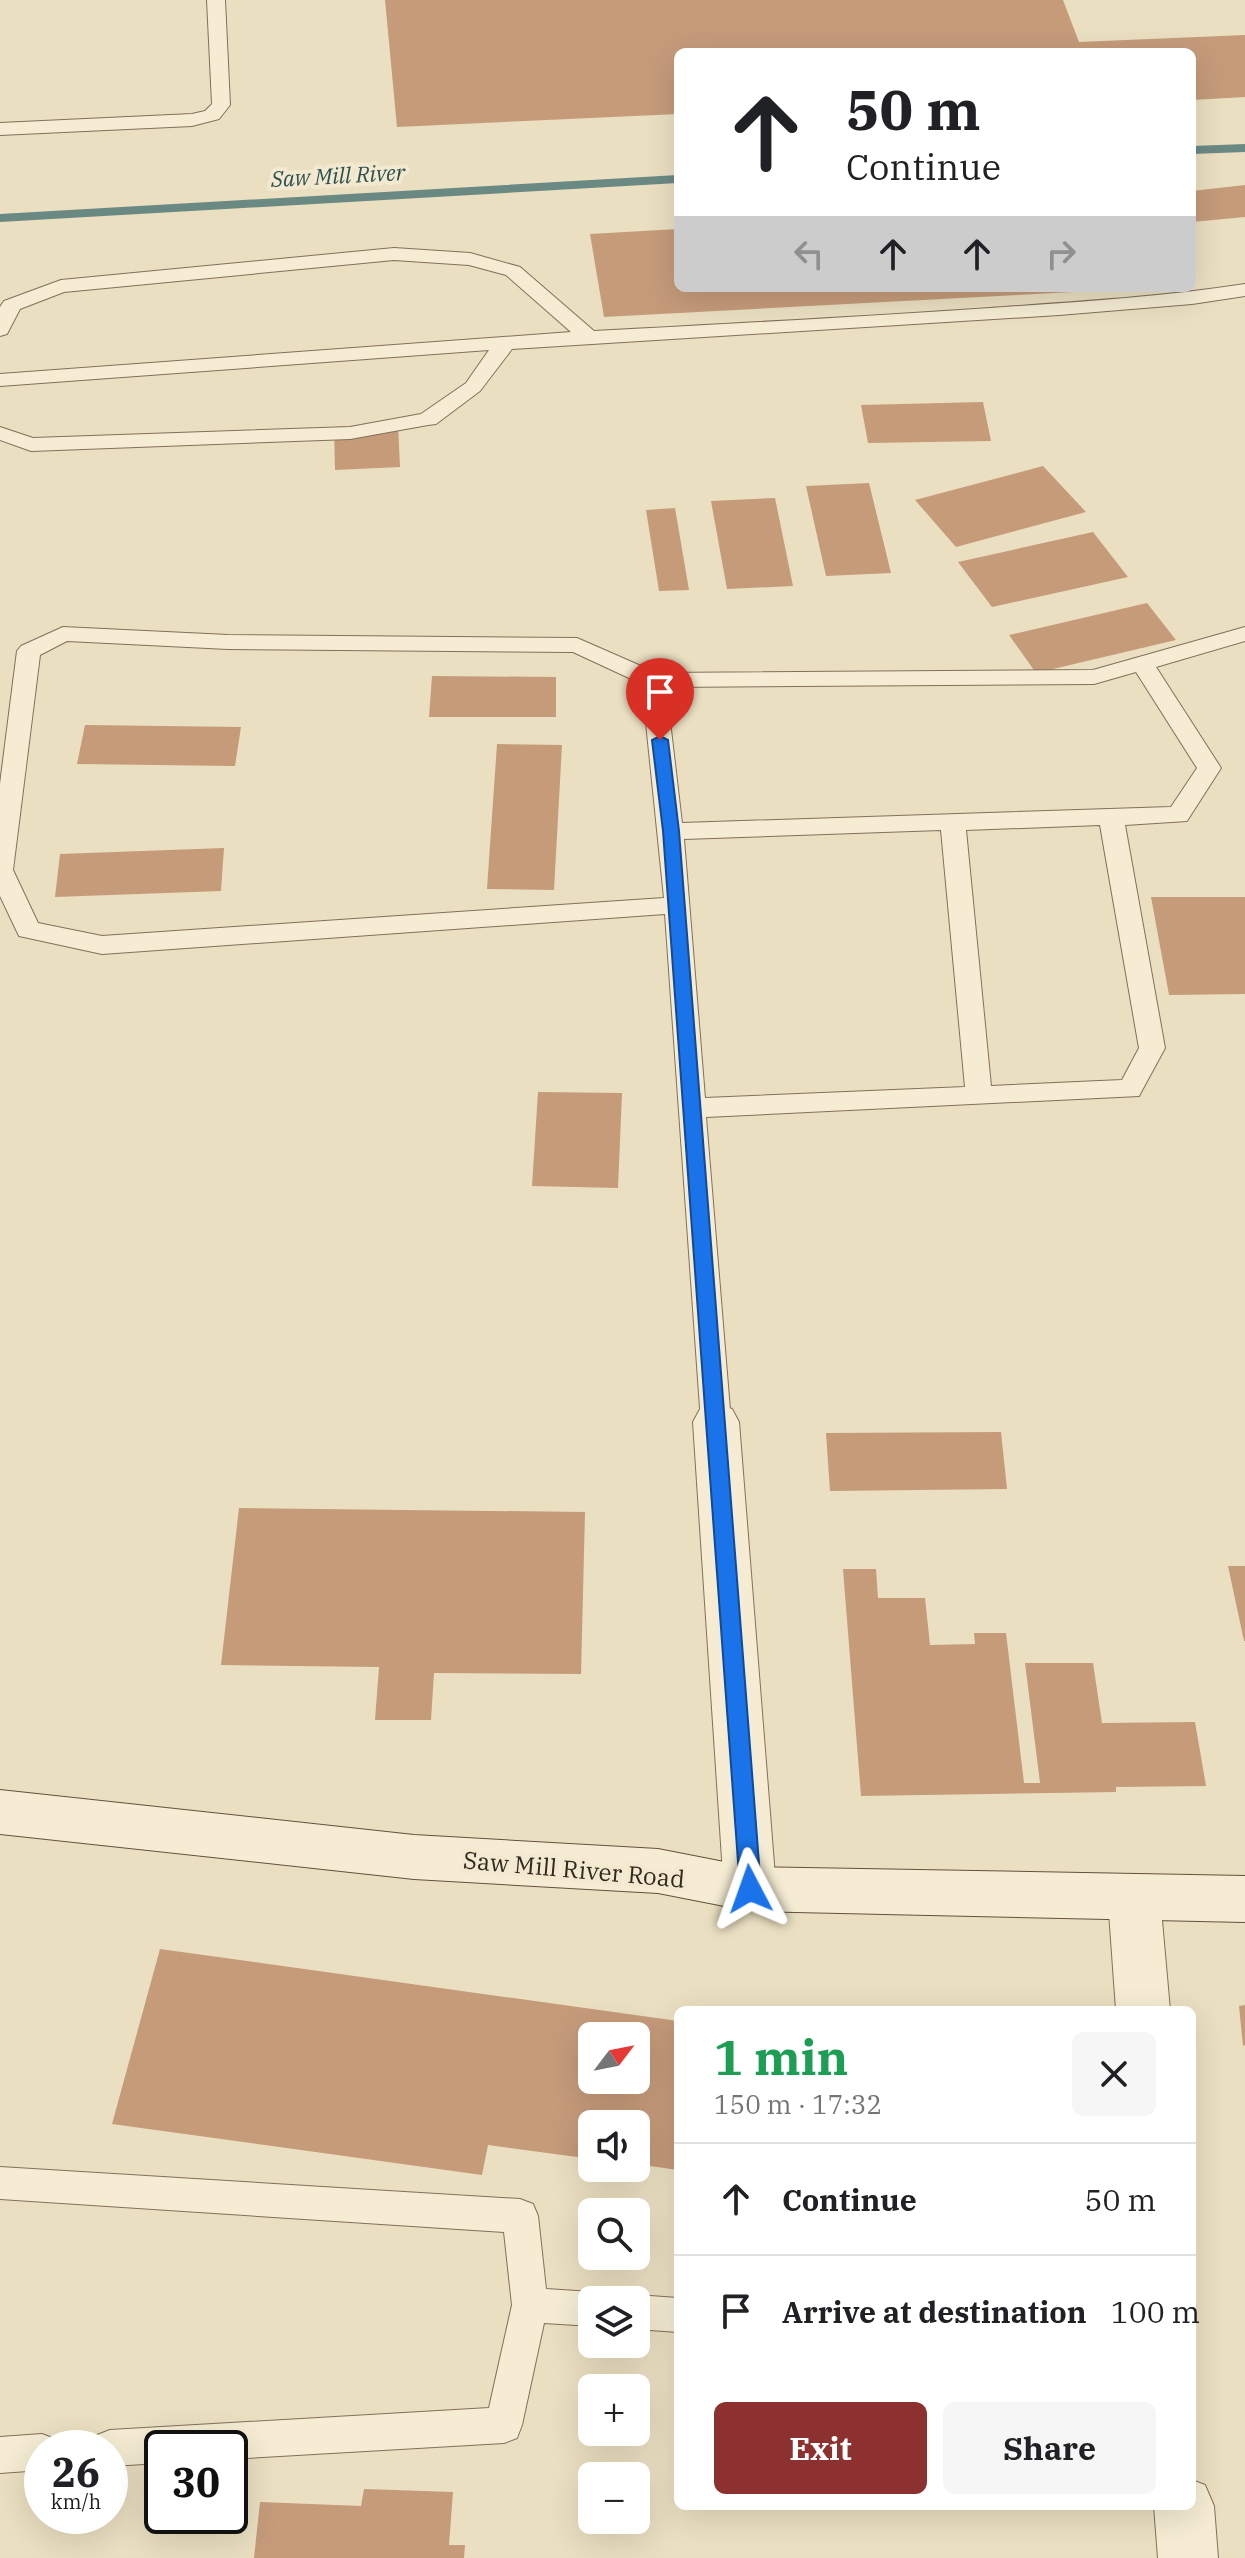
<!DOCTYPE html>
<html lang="en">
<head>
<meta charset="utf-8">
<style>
	body { margin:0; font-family:"IBM Plex Serif",serif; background:#f6f6f6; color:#202124; height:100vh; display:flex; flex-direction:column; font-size:30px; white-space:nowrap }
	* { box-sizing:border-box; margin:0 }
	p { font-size:26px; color:#757577 }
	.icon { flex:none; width:44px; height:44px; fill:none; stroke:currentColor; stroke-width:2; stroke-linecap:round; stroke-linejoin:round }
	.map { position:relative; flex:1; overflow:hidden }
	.panel { position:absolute; left:674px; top:2006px; width:522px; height:504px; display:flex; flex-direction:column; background:#fff; border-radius:12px; box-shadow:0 8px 32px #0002 }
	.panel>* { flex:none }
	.guide { position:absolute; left:674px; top:48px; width:522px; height:244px; border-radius:12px; box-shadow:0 8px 32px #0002; background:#fff; color:#202124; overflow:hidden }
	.needle { width:52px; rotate:58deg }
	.controls { position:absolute; left:578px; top:2022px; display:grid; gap:16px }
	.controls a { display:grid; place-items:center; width:72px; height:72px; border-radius:12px; background:#fff; box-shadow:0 8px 32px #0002; font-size:40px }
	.speed { position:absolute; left:24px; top:2430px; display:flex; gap:16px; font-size:40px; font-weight:700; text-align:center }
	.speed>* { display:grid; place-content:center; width:104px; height:104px; border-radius:50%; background:#fff; box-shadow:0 8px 32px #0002; line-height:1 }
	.speed small { font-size:20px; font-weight:400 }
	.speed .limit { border:4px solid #111; border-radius:12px; background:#fff; color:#111 }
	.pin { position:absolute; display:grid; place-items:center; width:68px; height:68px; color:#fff; margin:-82px -34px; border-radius:50% 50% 50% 0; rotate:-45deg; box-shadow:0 0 8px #0007 }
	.pin .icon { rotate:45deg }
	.me { position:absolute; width:88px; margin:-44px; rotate:356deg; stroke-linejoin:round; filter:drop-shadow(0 0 6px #0008) }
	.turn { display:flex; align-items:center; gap:28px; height:168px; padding:0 40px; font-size:36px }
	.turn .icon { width:104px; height:104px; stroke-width:2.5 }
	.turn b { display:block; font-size:56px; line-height:68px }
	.lanes { display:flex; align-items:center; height:76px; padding:0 40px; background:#0003; justify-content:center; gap:40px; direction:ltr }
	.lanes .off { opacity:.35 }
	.round { display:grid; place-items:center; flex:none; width:84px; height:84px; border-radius:12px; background:#f6f6f6 }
	.head { display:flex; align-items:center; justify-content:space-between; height:136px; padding:0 40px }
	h1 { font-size:48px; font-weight:800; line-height:60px; color:#1e9e55 }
	.primary-button { display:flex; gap:16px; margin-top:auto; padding:16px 40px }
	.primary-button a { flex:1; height:92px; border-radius:12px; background:#8c312f; color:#fff; font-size:32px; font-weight:800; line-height:92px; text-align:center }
	.primary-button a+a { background:#f6f6f6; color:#202124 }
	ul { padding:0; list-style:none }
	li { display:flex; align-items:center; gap:24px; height:112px; padding:0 40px; border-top:2px solid #e0e0e0 }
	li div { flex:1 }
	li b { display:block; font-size:30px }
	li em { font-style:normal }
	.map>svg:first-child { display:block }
</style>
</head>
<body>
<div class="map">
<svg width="1245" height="2558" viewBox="0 0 1245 2558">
	<rect width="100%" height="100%" fill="#eadfc1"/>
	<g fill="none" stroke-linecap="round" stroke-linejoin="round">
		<!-- stream -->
		<path fill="#6b8983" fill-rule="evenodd" d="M 1245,144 L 1245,152 L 1192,154 L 1192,146 Z
			M 678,175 L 678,183 L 0,222 L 0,214 Z"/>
	</g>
	<!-- building -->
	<path fill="#c59b7a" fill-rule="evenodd" d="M 385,0 L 1063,0 L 1079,42 L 1245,35 L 1245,97 L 1192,100 L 1192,52 L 678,52 L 678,114 L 397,127 Z
		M 1245,185 L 1245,217 L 1192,222 L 1192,191 Z
		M 678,229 L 678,288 L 1112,288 L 1112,290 L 604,317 L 590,234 Z
		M 983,402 L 991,441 L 868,443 L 861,405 Z
		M 398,424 L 400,467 L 335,470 L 334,427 Z
		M 1043,466 L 1086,512 L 956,547 L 915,500 Z
		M 869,483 L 891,573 L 826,576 L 806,486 Z
		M 775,498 L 793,586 L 727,589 L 711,501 Z
		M 675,508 L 689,590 L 659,591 L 646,510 Z
		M 1093,532 L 1128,577 L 992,607 L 958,562 Z
		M 1147,603 L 1176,640 L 1036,673 L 1009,635 Z
		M 432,676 L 556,677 L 556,717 L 429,717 Z
		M 85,725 L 241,727 L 235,766 L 77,764 Z
		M 497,744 L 562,745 L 554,890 L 487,889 Z
		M 224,848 L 221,891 L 55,897 L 60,854 Z
		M 1151,897 L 1245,897 L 1245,994 L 1169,995 Z
		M 538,1092 L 622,1093 L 618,1188 L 532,1186 Z
		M 1001,1432 L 1007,1489 L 830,1491 L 826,1433 Z
		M 239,1508 L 585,1512 L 581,1674 L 434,1673 L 431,1720 L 375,1720 L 379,1667 L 221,1665 Z
		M 1228,1566 L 1245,1566 L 1245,1641 L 1244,1641 Z
		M 843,1569 L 876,1569 L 878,1598 L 925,1598 L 930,1645 L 975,1644 L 974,1633 L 1006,1633 L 1024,1783 L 1040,1783 L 1025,1663 L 1093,1663 L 1102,1723 L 1195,1722 L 1206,1786 L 1116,1787 L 1116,1792 L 861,1796 Z
		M 160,1949 L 678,2021 L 678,2170 L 636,2164 L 636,2124 L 592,2124 L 592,2159 L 488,2145 L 482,2175 L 112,2124 ZM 592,2036 L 636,2036 L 636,2080 L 592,2080 Z
		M 1245,2005 L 1245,2045 L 1243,2046 L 1239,2006 Z
		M 364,2489 L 453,2492 L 449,2545 L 465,2545 L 464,2558 L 254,2558 L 260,2502 L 361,2506 Z"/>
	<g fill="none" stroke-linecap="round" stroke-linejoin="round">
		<!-- lane casing -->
		<g stroke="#82705a" stroke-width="2">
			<path id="lane" d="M 207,0 L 225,0 L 230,105 L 219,119 L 192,126 L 0,135 L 0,123 L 192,114 L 205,111 L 212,104 Z
				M 394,248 L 470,253 L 520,267 L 594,331 C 726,324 858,317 990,308 C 1075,302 1161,297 1245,284 L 1245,296 L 1192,304 L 1059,315 L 512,349 L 480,391 L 436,424 L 428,425 L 350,439 L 31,451 L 0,440 L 0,427 L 33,438 L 350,427 L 421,414 L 466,383 L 489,350 L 0,386 L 0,374 L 571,332 L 506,275 L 469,265 L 394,260 L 64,292 L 20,309 L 7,334 L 0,336 L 0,307 L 4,301 L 61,280 Z
				M 63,627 L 228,635 L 577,638 L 657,673 L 1093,670 L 1245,627 L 1245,641 L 1156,667 L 1221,768 L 1187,821 L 1125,825 L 1165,1048 L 1139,1096 L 706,1117 L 731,1422 L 726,1430 L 716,1433 L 706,1430 L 701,1422 L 665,914 L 102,954 L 19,936 L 0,896 L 0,784 L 17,651 L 21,646 ZM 67,641 L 228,649 L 573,652 L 642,684 L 664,898 L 102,936 L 38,923 L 13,870 L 40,655 ZM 1136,672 L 1197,768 L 1171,807 L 682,823 L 666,687 L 1094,684 ZM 1100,825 L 1139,1048 L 1122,1080 L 991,1086 L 966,830 ZM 941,830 L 965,1087 L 705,1098 L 684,839 Z
				M 0,2167 L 520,2199 L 533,2204 L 538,2216 L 546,2289 L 592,2292 L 606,2300 L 592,2300 L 592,2326 L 544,2323 L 522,2425 L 517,2438 L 504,2443 L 230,2459 L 230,2448 L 162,2448 L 162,2463 L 110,2466 L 110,2448 L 91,2448 L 97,2435 L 110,2430 L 489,2408 L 512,2305 L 504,2232 L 0,2199 Z
				M 636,2295 L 678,2298 L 678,2332 L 636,2329 L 636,2300 L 623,2300 Z
				M 42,2434 L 55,2439 L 59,2448 L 42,2448 L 42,2470 L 0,2473 L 0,2437 Z"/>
		</g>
		<!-- street casing -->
		<g stroke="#82705a" stroke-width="2">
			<path id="street" d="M 716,1404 L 732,1409 L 739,1422 L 776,1889 L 768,1905 L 750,1911 L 732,1905 L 724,1889 L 693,1422 L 700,1409 Z
				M 1134,1875 L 1152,1882 L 1160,1898 L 1170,2010 L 1116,2010 L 1108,1898 L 1116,1882 Z
				M 1192,2480 L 1205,2485 L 1214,2506 L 1218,2558 L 1158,2558 L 1154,2506 L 1192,2506 Z"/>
		</g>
		<!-- secondary casing -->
		<g stroke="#63513d" stroke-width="2">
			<path id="secondary" d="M 0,1790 L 414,1835 L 658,1849 L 750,1867 L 1245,1876 L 1245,1922 L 750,1911 L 658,1893 L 414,1879 L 0,1834 Z"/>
		</g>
		<!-- lane -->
		<use href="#lane" fill="#f5ecd3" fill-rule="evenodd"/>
		<!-- street -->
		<use href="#street" fill="#f5ecd3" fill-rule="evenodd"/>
		<!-- secondary -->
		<use href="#secondary" fill="#f5ecd3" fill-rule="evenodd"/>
	</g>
	<!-- route -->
	<path fill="#1a73e8" stroke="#114b97" stroke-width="2" d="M 660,736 L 668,740 L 679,831 L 761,1889 L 758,1896 L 750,1899 L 743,1896 L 740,1889 L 663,831 L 652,740 Z"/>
	<g text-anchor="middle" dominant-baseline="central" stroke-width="8" stroke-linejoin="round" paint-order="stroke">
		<!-- far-water labels -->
		<g font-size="22" font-style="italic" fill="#2e5150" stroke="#f2e9d0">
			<text transform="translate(338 175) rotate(-3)">Saw Mill River</text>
		</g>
		<!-- street labels -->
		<g font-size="24" fill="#32281d" stroke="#f2e9d0">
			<text transform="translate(574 1869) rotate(5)">Saw Mill River Road</text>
		</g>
	</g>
</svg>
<div class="controls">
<a><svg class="needle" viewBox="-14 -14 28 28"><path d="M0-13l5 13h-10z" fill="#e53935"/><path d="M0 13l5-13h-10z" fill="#757577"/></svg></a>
<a><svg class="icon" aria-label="sound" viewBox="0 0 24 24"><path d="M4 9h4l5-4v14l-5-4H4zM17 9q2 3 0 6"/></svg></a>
<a><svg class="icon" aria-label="search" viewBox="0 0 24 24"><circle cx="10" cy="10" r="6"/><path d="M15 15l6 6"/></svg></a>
<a><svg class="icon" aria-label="layers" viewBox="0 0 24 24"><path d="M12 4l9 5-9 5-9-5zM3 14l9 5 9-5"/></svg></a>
<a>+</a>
<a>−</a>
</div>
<div class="speed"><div>26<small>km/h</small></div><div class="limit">30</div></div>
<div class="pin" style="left:660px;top:740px;background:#d93025"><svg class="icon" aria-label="arrive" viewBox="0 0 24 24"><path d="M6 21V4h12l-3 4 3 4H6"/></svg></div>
<svg class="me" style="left:750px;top:1889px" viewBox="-20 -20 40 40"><path d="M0-17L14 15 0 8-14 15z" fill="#1a73e8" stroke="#fff" stroke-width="4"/></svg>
<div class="guide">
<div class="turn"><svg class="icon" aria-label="ahead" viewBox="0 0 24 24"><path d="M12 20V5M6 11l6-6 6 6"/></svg><div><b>50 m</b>Continue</div></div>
<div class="lanes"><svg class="icon off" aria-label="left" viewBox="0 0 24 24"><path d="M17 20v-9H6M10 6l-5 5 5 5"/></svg><svg class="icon" aria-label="ahead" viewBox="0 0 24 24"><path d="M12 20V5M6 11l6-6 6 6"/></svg><svg class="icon" aria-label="ahead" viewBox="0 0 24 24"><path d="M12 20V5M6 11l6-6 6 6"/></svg><svg class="icon off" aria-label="right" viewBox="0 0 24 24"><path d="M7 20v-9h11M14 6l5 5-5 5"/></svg></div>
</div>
<section class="panel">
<div class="head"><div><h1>1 min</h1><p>150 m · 17:32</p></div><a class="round"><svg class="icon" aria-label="close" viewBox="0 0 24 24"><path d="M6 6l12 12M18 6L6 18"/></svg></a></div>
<ul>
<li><svg class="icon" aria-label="ahead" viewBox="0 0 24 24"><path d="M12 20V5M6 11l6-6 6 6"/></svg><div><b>Continue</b></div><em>50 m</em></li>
<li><svg class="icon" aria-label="arrive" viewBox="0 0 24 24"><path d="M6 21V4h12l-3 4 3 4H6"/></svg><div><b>Arrive at destination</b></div><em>100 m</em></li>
</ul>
<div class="primary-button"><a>Exit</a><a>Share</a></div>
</section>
</div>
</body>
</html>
